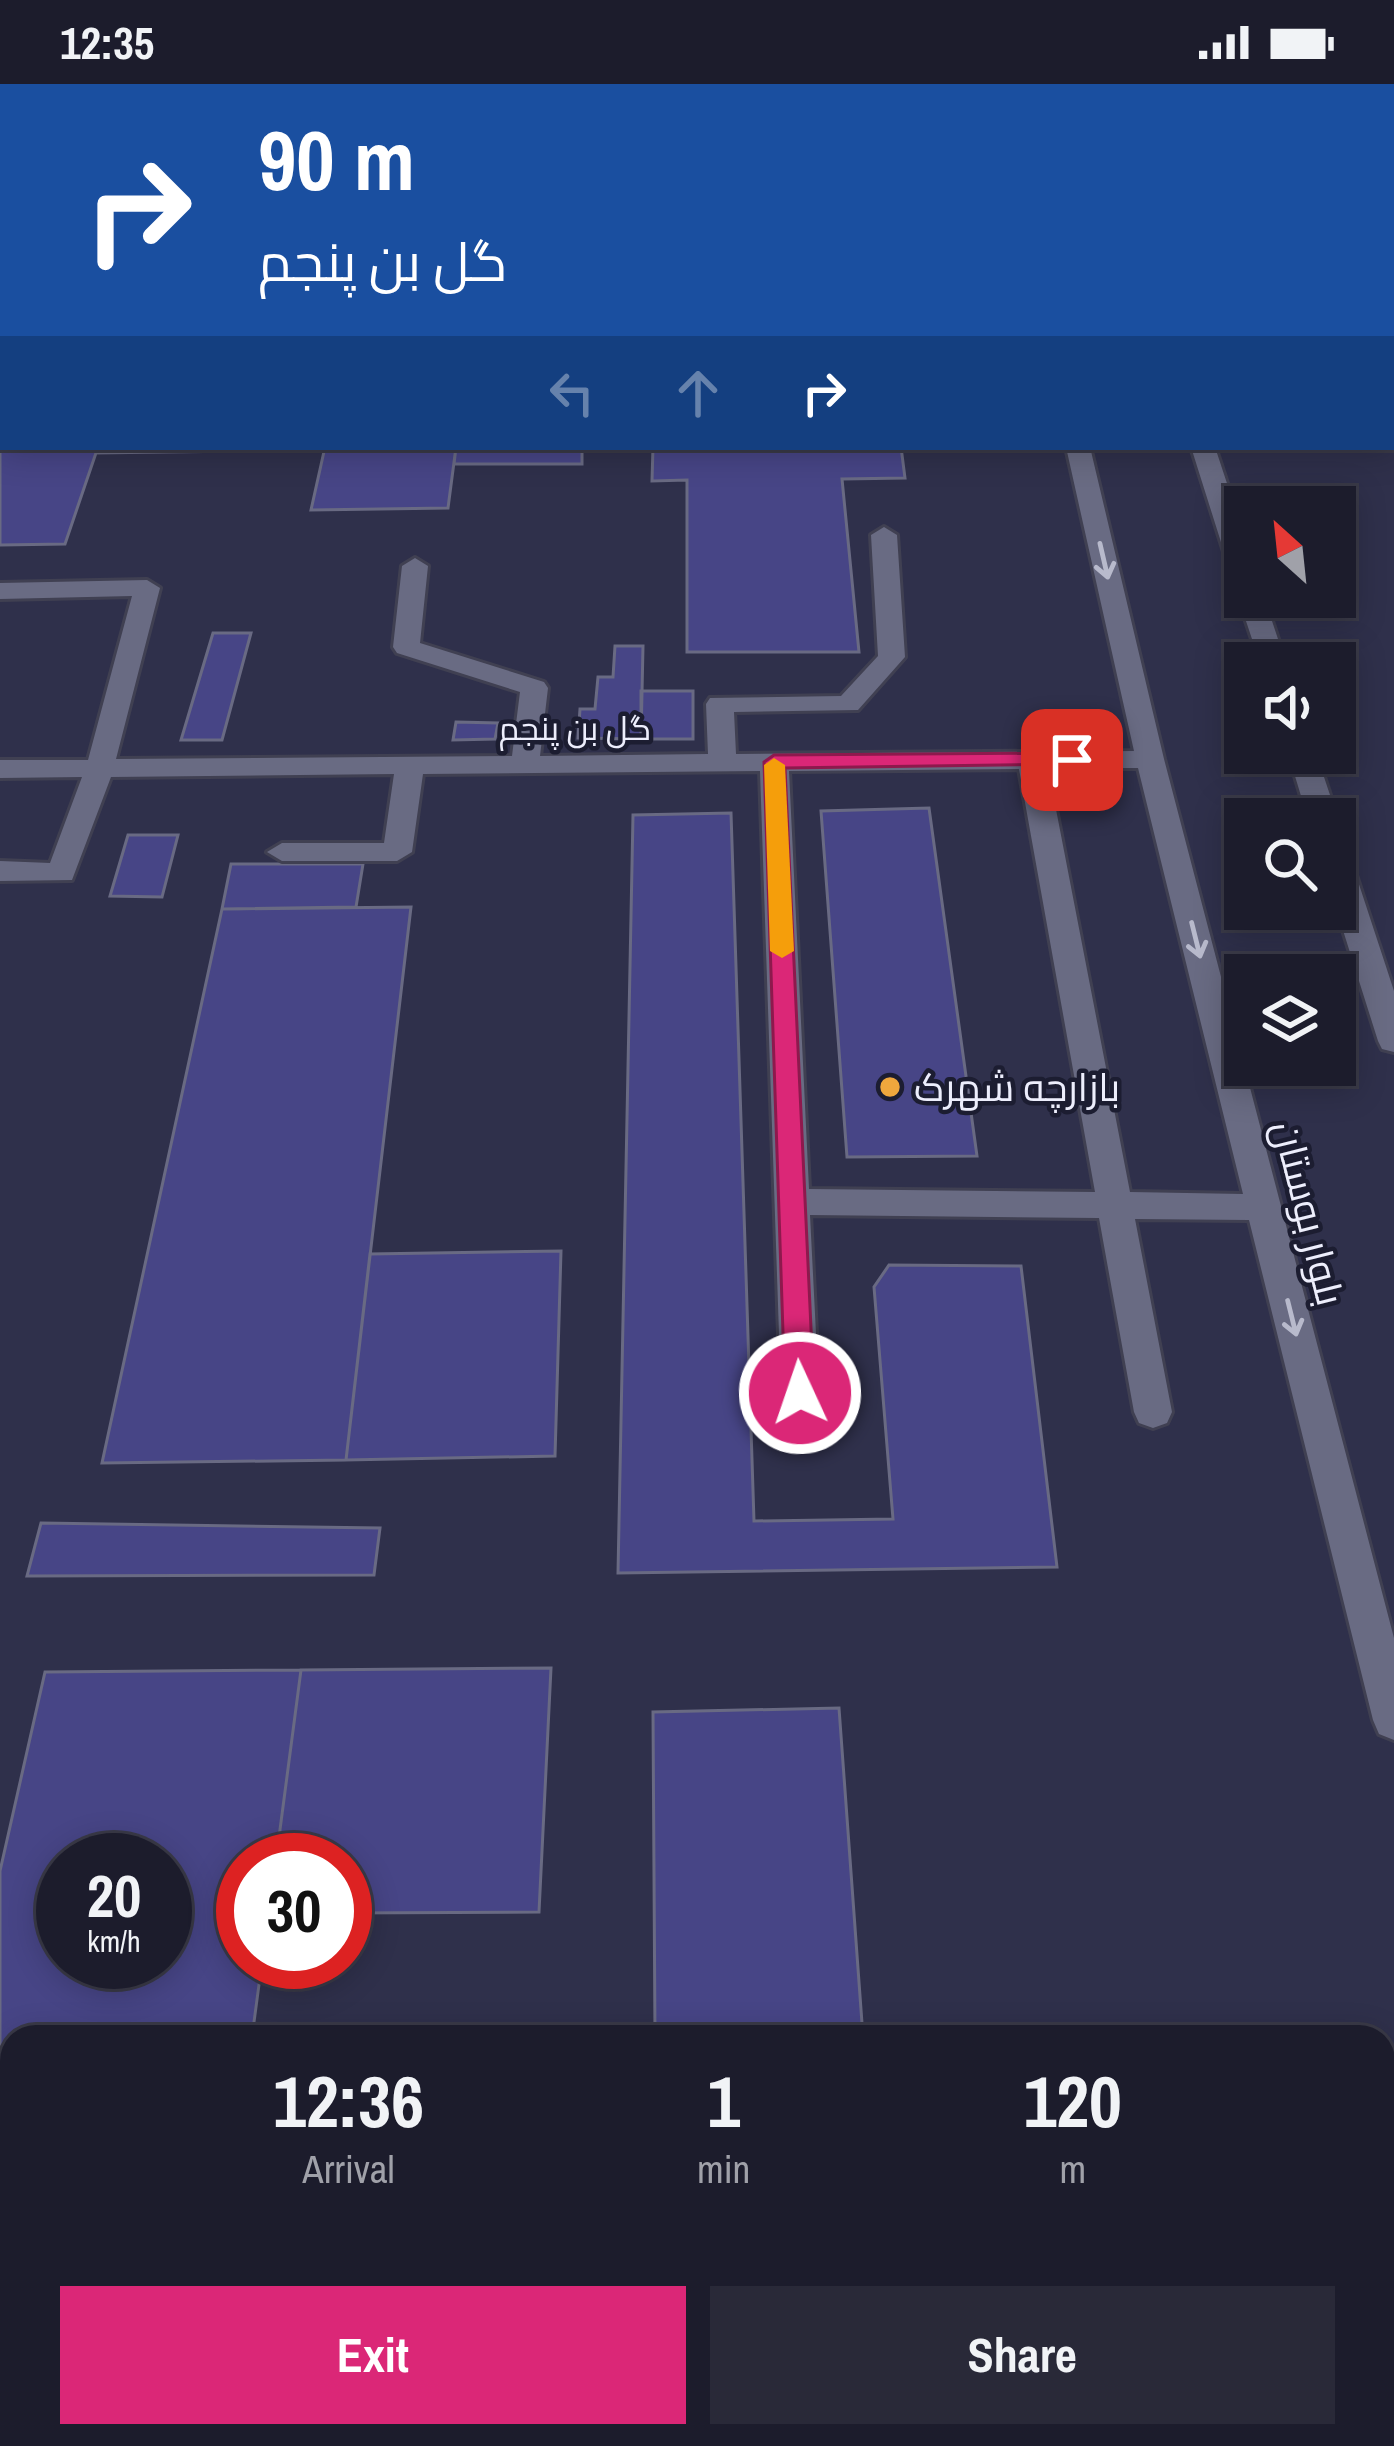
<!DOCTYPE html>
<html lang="en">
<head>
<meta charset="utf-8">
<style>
	body { margin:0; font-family:"Archivo Narrow",Cairo,sans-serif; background:#292938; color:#f1f3f6; height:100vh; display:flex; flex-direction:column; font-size:45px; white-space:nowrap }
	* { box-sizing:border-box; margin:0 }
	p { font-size:39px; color:#a0a1a9 }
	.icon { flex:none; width:66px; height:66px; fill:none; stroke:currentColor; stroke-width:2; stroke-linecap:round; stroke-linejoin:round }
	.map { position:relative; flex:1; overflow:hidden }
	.drawer { position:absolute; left:0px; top:1941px; width:1395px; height:423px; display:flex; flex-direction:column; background:#1c1c2c; border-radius:36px 36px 0 0; box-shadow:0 6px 30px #0003,0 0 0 3px #3a3a48 }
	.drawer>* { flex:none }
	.banner { position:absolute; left:0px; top:0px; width:1395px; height:366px; box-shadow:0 6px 30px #0003,0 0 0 3px #3a3a48; background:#1a4fa0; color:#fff; overflow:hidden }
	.needle { width:78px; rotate:333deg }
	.tools { position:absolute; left:1224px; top:402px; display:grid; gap:24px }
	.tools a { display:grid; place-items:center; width:132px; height:132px; border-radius:0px; background:#1c1c2c; box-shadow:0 6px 30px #0003,0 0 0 3px #3a3a48; font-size:60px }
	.speed { position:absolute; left:36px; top:1749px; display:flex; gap:24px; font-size:60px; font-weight:700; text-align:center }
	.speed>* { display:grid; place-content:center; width:156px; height:156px; border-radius:50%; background:#1c1c2c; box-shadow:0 6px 30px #0003,0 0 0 3px #3a3a48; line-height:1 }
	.speed small { font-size:30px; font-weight:400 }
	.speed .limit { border:18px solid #d22; background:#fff; color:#111 }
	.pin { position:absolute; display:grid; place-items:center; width:102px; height:102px; color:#fff; margin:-51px; border-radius:24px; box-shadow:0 6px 18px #0006 }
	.me { position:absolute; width:132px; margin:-66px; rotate:357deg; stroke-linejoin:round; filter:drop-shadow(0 0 9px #0008) }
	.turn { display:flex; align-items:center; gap:42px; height:252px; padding:0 60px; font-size:54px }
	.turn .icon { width:156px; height:156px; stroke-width:2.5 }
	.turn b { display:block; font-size:84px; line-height:102px }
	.lanes { display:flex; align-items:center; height:114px; padding:0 60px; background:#0003; justify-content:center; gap:60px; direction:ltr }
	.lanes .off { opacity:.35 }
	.eta { display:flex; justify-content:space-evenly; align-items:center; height:204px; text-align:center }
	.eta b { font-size:72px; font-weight:700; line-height:84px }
	.button { display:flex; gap:24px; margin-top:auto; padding:24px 60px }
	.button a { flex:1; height:138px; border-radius:0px; background:#db2777; color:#fff; font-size:48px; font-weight:700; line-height:138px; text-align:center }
	.button a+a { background:#292938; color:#f1f3f6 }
	.status { display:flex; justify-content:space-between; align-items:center; height:84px; padding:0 60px; background:#1c1c2c; direction:ltr }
	.status svg { height:33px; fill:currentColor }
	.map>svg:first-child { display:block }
</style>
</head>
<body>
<div class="status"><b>12:35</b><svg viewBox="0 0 49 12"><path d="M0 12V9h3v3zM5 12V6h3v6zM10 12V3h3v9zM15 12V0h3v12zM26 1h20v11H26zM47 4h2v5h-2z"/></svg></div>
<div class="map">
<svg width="1394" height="2362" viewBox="0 0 1394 2362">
	<rect width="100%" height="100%" fill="#26263b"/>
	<!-- built -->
	<path fill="#2f304b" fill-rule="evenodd" d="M 0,0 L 1394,0 L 1394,2362 L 0,2362 ZM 3,3 L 1392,3 L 1392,363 L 3,363 ZM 1245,423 L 1335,423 L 1335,513 L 1245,513 ZM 1245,579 L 1335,579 L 1335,669 L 1245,669 ZM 1245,735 L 1335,735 L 1335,825 L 1245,825 ZM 1245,891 L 1335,891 L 1335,981 L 1245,981 ZM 63,1776 L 165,1776 L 165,1878 L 63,1878 ZM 243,1776 L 345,1776 L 345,1878 L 243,1878 ZM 12,1953 L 1383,1953 L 1383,2352 L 12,2352 Z"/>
	<!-- building -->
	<path fill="#474586" stroke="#696a83" stroke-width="3" fill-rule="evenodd" d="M 0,307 L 3,363 L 98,363 L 65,460 L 0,461 Z
		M 98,363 L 239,363 L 239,367 L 96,369 Z
		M 325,363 L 456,363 L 448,424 L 311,426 Z
		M 456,363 L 582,363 L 582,380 L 454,380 Z
		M 653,363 L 901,363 L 905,394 L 842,395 L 859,568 L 687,568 L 687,396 L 652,397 Z
		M 213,549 L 251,549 L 222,656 L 181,656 Z
		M 615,562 L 643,562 L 641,655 L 578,654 L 580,625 L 595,625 L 598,593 L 613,593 Z
		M 641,607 L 693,607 L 693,655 L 641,655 Z
		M 456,638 L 498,639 L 495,655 L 453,656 Z
		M 929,724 L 977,1072 L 847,1073 L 821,727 Z
		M 731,729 L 754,1437 L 893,1435 L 874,1203 L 889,1181 L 1021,1182 L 1057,1483 L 618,1489 L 633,731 Z
		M 128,751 L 178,751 L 162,813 L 110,812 Z
		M 231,780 L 363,780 L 356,823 L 222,825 Z
		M 411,823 L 346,1376 L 102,1379 L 222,825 Z
		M 561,1167 L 555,1372 L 346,1376 L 370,1170 Z
		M 41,1439 L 380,1444 L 374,1491 L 27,1492 Z
		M 551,1584 L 539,1828 L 345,1829 L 345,1776 L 276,1776 L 301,1586 Z
		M 301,1586 L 276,1776 L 243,1776 L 243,1878 L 262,1878 L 252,1953 L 12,1953 L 12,2352 L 198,2352 L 196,2362 L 0,2362 L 0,1787 L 45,1588 ZM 63,1776 L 165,1776 L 165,1878 L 63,1878 Z
		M 839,1624 L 863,1953 L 655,1953 L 653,1628 Z
		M 659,2352 L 892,2352 L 893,2362 L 659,2362 Z"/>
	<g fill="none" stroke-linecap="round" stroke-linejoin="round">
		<!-- minor casing -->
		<g stroke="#404052" stroke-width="6">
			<path id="minor" d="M 645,0 L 663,0 L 663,3 L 645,3 Z
				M 986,0 L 1004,0 L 1005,3 L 987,3 Z
				M 1077,0 L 1095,0 L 1096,3 L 1078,3 Z
				M 0,37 L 3,38 L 3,51 L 0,50 Z
				M 1392,223 L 1394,223 L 1394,237 L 1392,237 Z
				M 1066,363 L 1090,363 L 1164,675 L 1394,1554 L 1394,1656 L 1379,1650 L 1373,1636 L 1249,1136 L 1135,1135 L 1172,1328 L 1167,1339 L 1153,1344 L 1139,1339 L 1134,1328 L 1099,1134 L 810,1131 L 819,1309 L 813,1320 L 800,1324 L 787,1320 L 781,1309 L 760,687 L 423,690 L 412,768 L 397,777 L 282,777 L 267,768 L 282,759 L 384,759 L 394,690 L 111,693 L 72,796 L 0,797 L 0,777 L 50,779 L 82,693 L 0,694 L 0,676 L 88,676 L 132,512 L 0,515 L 0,499 L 147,496 L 160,504 L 116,675 L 512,672 L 520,608 L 397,569 L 393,563 L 402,482 L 415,474 L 428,482 L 420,559 L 544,598 L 548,604 L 540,672 L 708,670 L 706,620 L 710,614 L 841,612 L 878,572 L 871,451 L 884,443 L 897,451 L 905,573 L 858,626 L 734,628 L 736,670 L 1134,667 ZM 1048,684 L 1138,684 L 1243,1110 L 1130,1108 ZM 1019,685 L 1095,1108 L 809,1105 L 789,687 Z
				M 1191,363 L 1215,363 L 1245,454 L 1245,501 L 1232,493 Z
				M 1245,507 L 1245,513 L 1264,513 L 1286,579 L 1260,579 L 1238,513 Z
				M 1288,669 L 1316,669 L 1338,735 L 1335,739 L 1335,735 L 1308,735 Z
				M 1335,764 L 1350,773 L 1394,907 L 1394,968 L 1382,965 L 1378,957 L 1335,821 Z"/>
		</g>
		<!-- minor -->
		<use href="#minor" fill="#696b83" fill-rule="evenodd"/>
	</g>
	<!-- one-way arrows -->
	<defs><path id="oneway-shaft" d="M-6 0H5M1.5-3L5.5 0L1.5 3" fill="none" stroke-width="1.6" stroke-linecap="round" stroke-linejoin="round" transform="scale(3)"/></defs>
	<g stroke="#b8bacc">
		<use href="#oneway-shaft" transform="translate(1104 477) rotate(77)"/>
		<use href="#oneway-shaft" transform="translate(1196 856) rotate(76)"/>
		<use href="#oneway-shaft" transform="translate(1292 1234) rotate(76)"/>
	</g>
	<!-- route -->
	<path fill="#db2777" stroke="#8e194d" stroke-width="3" d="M 1072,669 L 1079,671 L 1079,680 L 785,684 L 814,1309 L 810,1317 L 790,1317 L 785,1309 L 764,678 L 774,671 Z"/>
	<!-- slow -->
	<path fill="#f59e0b" d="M 774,674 L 785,681 L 794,867 L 782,874 L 770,867 L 764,681 Z"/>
	<!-- markers -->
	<circle fill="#efa73d" stroke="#1c1d31" stroke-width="4.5" cx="890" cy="1003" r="12"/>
	<g text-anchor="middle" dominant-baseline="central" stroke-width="9" stroke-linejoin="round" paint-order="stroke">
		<!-- far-street labels -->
		<g font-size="33" fill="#edeefc" stroke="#1c1d31">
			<text x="575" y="644">گل بن پنجم</text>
		</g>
		<!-- poi labels -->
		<g font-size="39" fill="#edeefc" stroke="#1c1d31" text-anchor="start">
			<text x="914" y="1003">بازارچه شهرک</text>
		</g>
		<!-- street labels -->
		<g font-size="39" fill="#edeefc" stroke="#1c1d31">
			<text transform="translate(1309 1129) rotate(76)">بلوار بوستان</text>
		</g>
	</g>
</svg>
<div class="tools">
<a><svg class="needle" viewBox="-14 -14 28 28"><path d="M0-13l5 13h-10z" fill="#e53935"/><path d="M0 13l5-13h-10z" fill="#a0a1a9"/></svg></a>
<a><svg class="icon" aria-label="sound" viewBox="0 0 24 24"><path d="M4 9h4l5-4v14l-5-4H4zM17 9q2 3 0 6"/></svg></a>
<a><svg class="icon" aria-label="search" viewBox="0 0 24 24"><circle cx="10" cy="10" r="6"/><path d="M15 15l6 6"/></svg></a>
<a><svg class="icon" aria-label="layers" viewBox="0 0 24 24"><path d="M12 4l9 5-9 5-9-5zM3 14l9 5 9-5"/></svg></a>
</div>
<div class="speed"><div>20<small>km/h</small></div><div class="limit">30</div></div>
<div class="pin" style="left:1072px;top:676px;background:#d93025"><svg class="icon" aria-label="arrive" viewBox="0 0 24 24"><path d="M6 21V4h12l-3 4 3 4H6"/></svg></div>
<svg class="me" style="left:800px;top:1309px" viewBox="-20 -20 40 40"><circle r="17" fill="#db2777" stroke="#fff" stroke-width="3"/><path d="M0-11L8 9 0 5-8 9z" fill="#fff"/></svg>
<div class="banner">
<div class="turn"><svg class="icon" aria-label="right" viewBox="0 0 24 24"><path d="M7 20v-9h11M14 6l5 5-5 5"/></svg><div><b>90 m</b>گل بن پنجم</div></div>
<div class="lanes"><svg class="icon off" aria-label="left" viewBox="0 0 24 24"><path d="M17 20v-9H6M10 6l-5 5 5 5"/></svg><svg class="icon off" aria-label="ahead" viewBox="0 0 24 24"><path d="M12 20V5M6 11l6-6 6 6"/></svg><svg class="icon" aria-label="right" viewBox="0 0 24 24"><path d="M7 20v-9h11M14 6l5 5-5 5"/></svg></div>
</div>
<section class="drawer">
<div class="eta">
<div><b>12:36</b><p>Arrival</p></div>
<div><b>1</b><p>min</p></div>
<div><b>120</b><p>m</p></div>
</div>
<div class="button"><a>Exit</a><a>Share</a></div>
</section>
</div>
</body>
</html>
